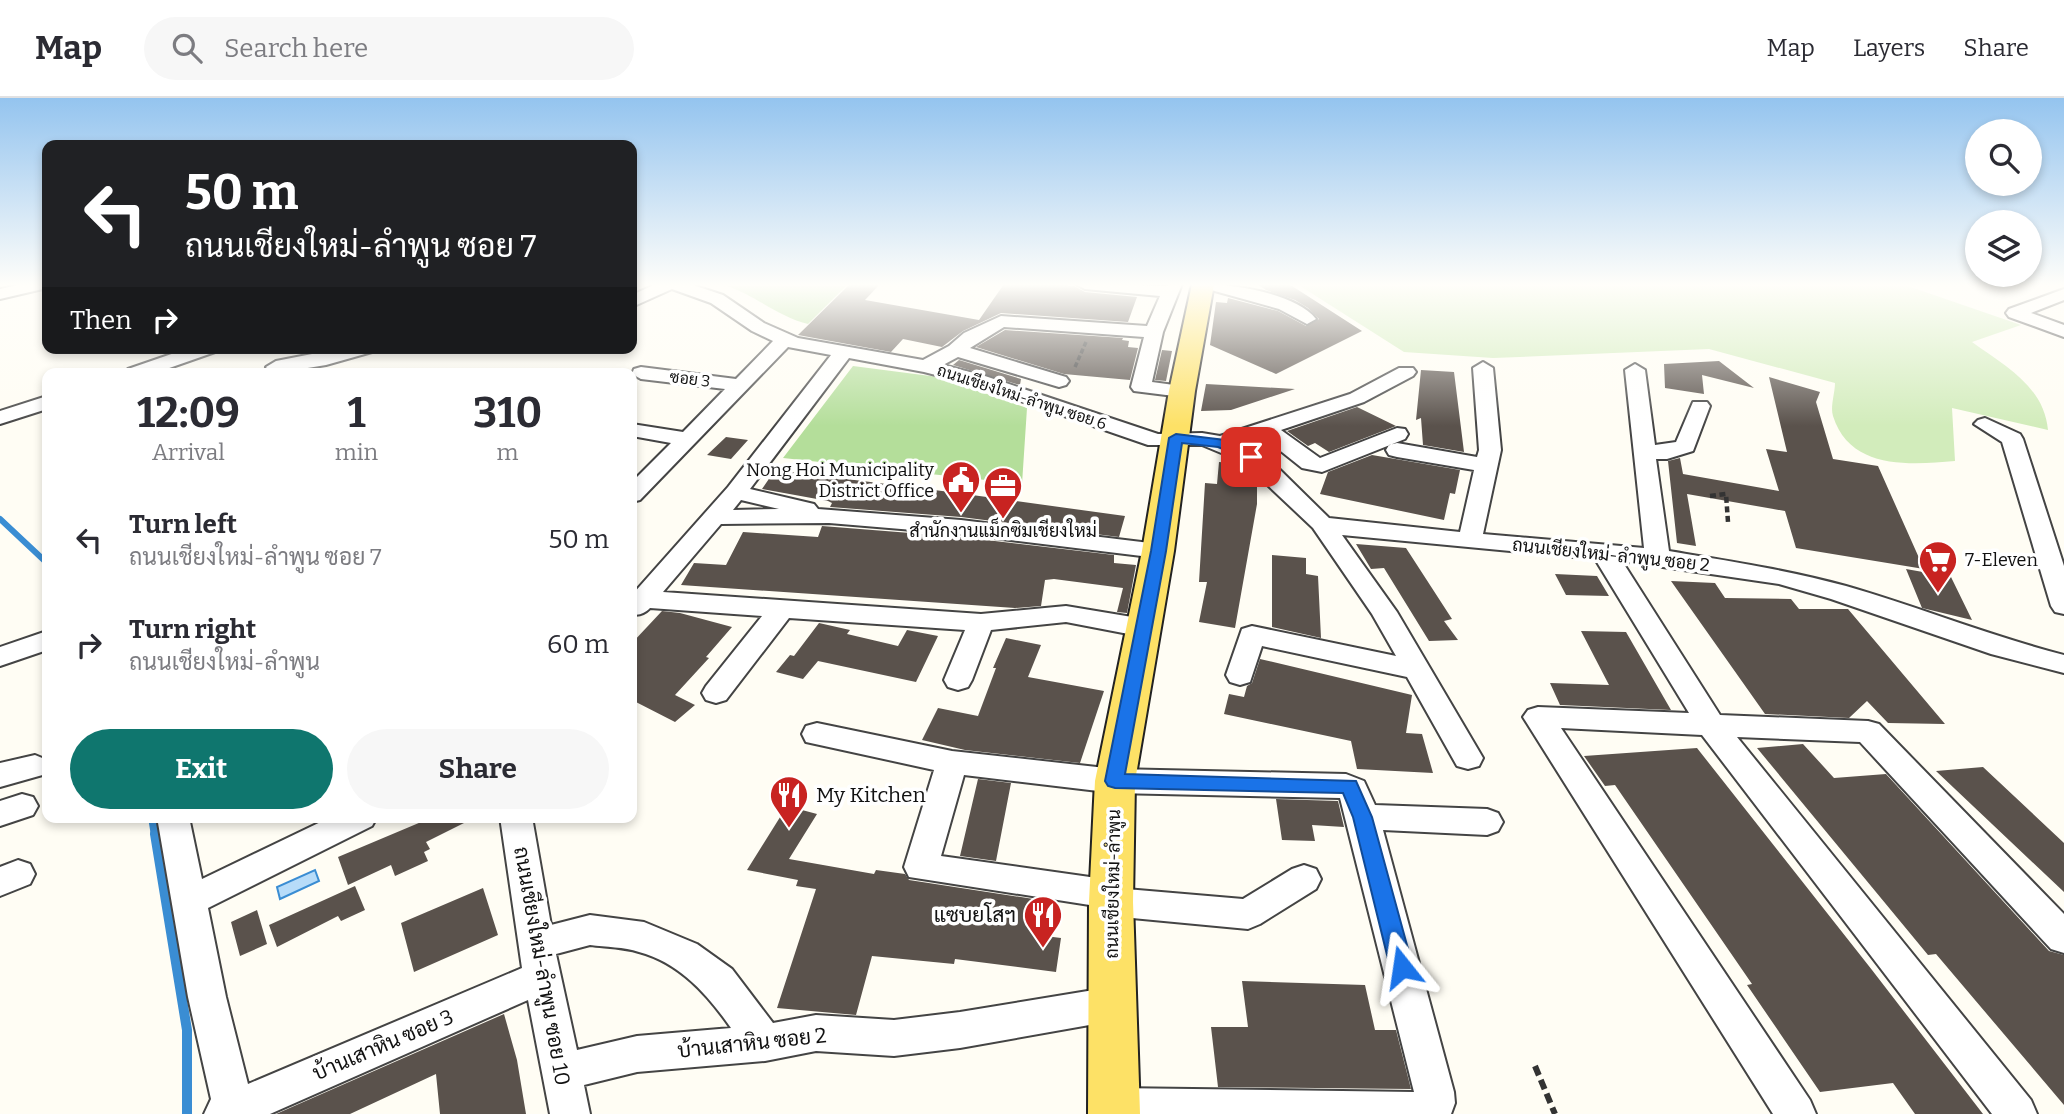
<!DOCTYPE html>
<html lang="en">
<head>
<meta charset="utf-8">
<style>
	body { margin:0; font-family:Bitter,Sarabun,serif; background:#f7f7f7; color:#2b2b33; height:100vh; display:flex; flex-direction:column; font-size:26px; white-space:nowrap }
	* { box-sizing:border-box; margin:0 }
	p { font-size:23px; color:#7c7c81 }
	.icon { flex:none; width:38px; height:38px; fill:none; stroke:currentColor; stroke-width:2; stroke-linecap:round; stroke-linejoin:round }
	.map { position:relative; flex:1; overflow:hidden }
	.sheet { position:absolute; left:42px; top:270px; width:595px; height:455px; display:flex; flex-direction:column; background:#fff; border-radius:14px; box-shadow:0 4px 10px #0003 }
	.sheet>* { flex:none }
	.guide { position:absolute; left:42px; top:42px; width:595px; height:214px; border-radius:14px; box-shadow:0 4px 10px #0003; background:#202124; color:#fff; overflow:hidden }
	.controls { position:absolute; left:1965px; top:21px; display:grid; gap:14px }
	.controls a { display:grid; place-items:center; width:77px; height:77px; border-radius:50%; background:#fff; box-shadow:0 4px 10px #0003; font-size:35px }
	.pin { position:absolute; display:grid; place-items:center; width:60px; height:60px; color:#fff; margin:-30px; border-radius:14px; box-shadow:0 4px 10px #0006 }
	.me { position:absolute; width:77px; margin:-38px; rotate:345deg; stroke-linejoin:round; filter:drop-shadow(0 0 5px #0008) }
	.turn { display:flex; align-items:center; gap:24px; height:147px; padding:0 28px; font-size:32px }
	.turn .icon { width:91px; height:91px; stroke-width:2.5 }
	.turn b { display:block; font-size:49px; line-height:60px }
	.then { display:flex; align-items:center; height:66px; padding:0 28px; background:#0003; gap:14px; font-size:26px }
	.eta { display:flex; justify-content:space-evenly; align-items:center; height:119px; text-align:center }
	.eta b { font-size:42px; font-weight:700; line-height:49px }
	.primary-button { display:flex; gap:14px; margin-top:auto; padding:14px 28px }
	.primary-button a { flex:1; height:80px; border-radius:42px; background:#0f766e; color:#fff; font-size:28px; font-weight:700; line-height:80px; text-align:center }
	.primary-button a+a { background:#f7f7f7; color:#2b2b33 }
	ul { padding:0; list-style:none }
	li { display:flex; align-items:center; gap:21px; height:105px; padding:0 28px }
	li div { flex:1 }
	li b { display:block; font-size:26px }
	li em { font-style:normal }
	header { display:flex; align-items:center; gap:42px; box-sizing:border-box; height:98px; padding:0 35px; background:#fff; border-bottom:2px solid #e1e1e2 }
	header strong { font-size:33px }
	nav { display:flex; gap:38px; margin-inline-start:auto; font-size:24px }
	.search { width:490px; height:63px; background:#f7f7f7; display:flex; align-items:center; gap:18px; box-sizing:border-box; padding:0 24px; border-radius:38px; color:#7c7c81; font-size:26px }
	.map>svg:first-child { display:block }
</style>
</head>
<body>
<header>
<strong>Map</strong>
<div class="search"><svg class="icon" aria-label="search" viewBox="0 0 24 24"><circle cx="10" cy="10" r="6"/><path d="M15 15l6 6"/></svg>Search here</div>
<nav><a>Map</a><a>Layers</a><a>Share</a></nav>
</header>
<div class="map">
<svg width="2064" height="1016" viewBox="0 0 2064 1016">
	<rect width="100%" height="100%" fill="#fffdf4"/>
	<!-- green -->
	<path fill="#d2ecbb" d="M 1297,186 L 1902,186 L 2021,227 L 1972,244 C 2005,268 2044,288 2048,332 L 1952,310 L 1955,363 C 1910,367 1850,372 1833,318 C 1830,309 1835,295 1835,285 L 1709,251 L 1493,260 L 1404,254 Z"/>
	<!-- forest -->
	<path fill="#b4de9a" d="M 721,186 L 848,186 L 808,226 C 776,218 753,195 721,186 Z
		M 853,268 L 938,279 L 1027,310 L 1022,386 L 783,360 Z"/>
	<!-- water -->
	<path fill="#b7dcf9" stroke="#3a8dd3" stroke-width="2" d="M 315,772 L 319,783 L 280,801 L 277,789 Z"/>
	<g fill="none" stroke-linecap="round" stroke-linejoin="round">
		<!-- stream-far2 -->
		<path stroke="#3a8dd3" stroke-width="6" d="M 0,421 L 47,465"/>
		<!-- stream-far1 -->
		<path stroke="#3a8dd3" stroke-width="8" d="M 152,719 L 155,738"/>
		<!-- stream -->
		<path stroke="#3a8dd3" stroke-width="10" d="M 155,736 L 187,932 L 187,1016"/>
	</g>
	<!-- building -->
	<path fill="#5a524c" d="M 850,186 L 880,186 L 865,202 L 979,222 L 1004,186 L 1058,186 L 1074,188 L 1085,194 L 1137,199 L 1128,224 L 1001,215 L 963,233 L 942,249 L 903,241 L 891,254 L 798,237 Z
		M 1257,186 L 1289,186 L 1362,233 L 1276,276 L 1210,247 L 1216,204 L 1227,205 L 1228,200 L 1278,213 L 1306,228 L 1319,221 L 1308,210 L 1295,202 L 1266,192 Z
		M 1005,232 L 1123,240 L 1122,242 L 1129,243 L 1128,249 L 1138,250 L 1130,282 L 1064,276 L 976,249 Z
		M 1162,252 L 1172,253 L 1166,283 L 1155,282 Z
		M 959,262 L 1021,281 L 1020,287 L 953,267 Z
		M 1719,263 L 1754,290 L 1702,277 L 1704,296 L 1665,290 L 1664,266 Z
		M 1421,272 L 1454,274 L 1464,354 L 1423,347 L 1421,320 L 1416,322 Z
		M 1769,279 L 1820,294 L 1816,304 L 1833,361 L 1878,368 L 1924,471 L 1796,450 L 1785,413 L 1687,396 L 1696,448 L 1677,445 L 1668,363 L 1680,360 L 1683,376 L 1779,393 L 1766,351 L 1787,354 Z
		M 1206,286 L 1295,291 L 1231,312 L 1201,313 Z
		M 1357,309 L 1396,328 L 1329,354 L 1315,345 L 1308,348 L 1287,333 Z
		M 726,339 L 748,342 L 731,361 L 707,357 Z
		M 1372,357 L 1460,372 L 1455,396 L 1450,395 L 1444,422 L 1320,396 L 1328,374 Z
		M 1219,364 L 1242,366 L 1240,388 L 1257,389 L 1257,406 L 1235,530 L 1199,524 L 1207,484 L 1199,484 L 1205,385 L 1217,386 Z
		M 775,372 L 950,394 L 1125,418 L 1119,439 L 961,419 L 830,409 L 832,405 L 828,403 L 762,391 Z
		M 822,428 L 961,439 L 1114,457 L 1114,465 L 1136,467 L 1127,515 L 1117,514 L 1123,490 L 1054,481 L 1045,482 L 1041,508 L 1015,510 L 681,487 L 694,465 L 726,467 L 743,434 L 818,439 Z
		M 1356,446 L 1406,450 L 1452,521 L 1444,523 L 1458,542 L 1429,543 L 1384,470 L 1371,471 Z
		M 1272,457 L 1306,460 L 1306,476 L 1318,478 L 1321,540 L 1272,529 Z
		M 1906,471 L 1951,479 L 1972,522 L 1922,510 Z
		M 1555,476 L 1597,478 L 1609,498 L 1566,497 Z
		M 1671,483 L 1715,485 L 1725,500 L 1791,501 L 1799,511 L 1848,511 L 1945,626 L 1888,625 L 1867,603 L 1849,620 L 1765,616 Z
		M 662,513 L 680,515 L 732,529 L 706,559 L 709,560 L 675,597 L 695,607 L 675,624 L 632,602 L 632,545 Z
		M 819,525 L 850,532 L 847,536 L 898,548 L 907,532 L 938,538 L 916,584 L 818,563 L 803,581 L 776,574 L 790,557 L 794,558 Z
		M 1581,533 L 1626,534 L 1671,612 L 1560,607 L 1550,585 L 1609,587 Z
		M 1006,540 L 1041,547 L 1028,579 L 1104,593 L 1080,665 L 965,652 L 922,642 L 938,610 L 978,618 L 996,570 L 993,570 Z
		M 1260,561 L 1412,597 L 1406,635 L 1422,636 L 1433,675 L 1357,671 L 1351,643 L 1224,616 L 1229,596 L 1244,599 L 1247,588 L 1252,585 Z
		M 1803,646 L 1834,680 L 1886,676 L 2049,853 L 2064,857 L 2064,1007 L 1936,856 L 1928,857 L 1757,650 Z
		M 1697,650 L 1872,872 L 1983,1016 L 1915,1016 L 1893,985 L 1820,994 L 1747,887 L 1752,886 L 1615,687 L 1605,688 L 1584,658 Z
		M 1983,669 L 2064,745 L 2064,794 L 1936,673 Z
		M 978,681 L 1011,685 L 996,763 L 960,758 Z
		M 1276,701 L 1338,703 L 1344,729 L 1312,727 L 1315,743 L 1282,742 Z
		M 787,708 L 817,716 L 789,761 L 874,776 L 876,772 L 905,776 L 909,782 L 1053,804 L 1045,838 L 1061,840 L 1056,874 L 955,861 L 954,866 L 872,858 L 856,917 L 777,910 L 816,791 L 796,788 L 798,782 L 747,772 Z
		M 433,719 L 476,719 L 426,744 L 430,751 L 424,754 L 428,763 L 395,778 L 391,767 L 348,787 L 338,759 Z
		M 355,788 L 365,812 L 341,823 L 338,818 L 277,849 L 269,827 Z
		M 483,790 L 498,837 L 414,874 L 401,825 Z
		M 257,812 L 267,846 L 240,858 L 231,824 Z
		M 1242,883 L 1365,887 L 1375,932 L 1396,932 L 1411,991 L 1218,989 L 1211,929 L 1248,929 Z
		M 504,916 L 517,962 L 526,1016 L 440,1016 L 436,976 L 350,1016 L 276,1016 Z"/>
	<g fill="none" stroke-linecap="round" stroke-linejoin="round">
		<!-- minor casing -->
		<g stroke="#444" stroke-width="4">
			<path id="minor" d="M 22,186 L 47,186 L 47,190 L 0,201 L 0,191 Z
				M 656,186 L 690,186 L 723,197 L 764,225 L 798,240 L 923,262 L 949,248 L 964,235 L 1001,218 L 1147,228 L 1160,198 L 1085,191 L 1076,186 L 1165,188 L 1182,186 L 1163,234 L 1152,284 L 1189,289 L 1192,293 L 1189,297 L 1182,299 L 1134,293 L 1131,289 L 1144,239 L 1004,229 L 970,250 L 1066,279 L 1069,283 L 1066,287 L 1059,289 L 958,259 L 943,267 L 985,278 L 1158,336 L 1202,335 L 1220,338 L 1350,296 L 1399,270 L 1413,270 L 1416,274 L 1413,278 L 1364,304 L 1281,332 L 1320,360 L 1397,330 L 1405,331 L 1408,336 L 1405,341 L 1322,374 L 1302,370 L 1262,338 L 1240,346 L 1272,364 L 1329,420 L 1460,434 L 1474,372 L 1397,359 L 1389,357 L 1386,352 L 1389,347 L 1397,345 L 1477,359 L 1479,352 L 1473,270 L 1483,264 L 1493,270 L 1501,352 L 1483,436 L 1644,450 L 1625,272 L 1635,266 L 1645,272 L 1655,347 L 1676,344 L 1693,304 L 1707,304 L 1710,308 L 1693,353 L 1667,361 L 1656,361 L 1669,453 C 1729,463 1787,472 1846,488 C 1919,509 1990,538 2064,557 L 2064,575 L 1991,556 L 1831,501 L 1779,486 L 1622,463 L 1720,617 L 1868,623 L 1879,626 L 2064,816 L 2064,855 L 2051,851 L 1860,644 L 1737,639 L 2031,1002 L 2037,1016 L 1992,1016 L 1702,637 L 1561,630 L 1810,1002 L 1816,1016 L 1773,1016 L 1523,619 L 1528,612 L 1538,609 L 1689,615 L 1595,461 L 1342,437 L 1397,514 L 1483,660 L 1479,668 L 1468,671 L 1457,668 L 1407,579 L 1262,548 L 1250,584 L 1240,587 L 1230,584 L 1226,577 L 1242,531 L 1252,528 L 1396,558 L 1372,516 L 1313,430 L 1243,364 L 1202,347 L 1148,347 L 971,286 L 924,274 L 849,260 L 750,391 L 814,406 L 818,411 L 961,422 L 1158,446 L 1167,448 L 1170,453 L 1167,458 L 1158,460 L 961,436 L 829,425 L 721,426 L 663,494 L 981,516 L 1066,508 L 1144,521 L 1154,524 L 1157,530 L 1154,536 L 1144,539 L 1066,524 L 991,532 L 972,582 L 968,589 L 958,592 L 948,589 L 944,582 L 965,532 L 789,520 L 726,602 L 716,605 L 706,602 L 702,595 L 706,588 L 762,518 L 650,510 C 645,515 639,518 632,516 L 632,497 L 728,389 L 831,257 L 788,249 L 640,402 L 632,404 L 632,384 L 671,345 L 632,338 L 632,326 L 683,334 L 725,291 L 641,281 L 632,276 L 634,271 L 641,269 L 736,281 L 773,243 L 752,233 L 711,205 L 672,191 L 632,209 L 632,197 ZM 741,402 L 779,411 L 733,412 Z
				M 1201,186 C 1232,186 1296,195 1316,221 L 1307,226 L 1279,211 L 1204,190 Z
				M 2064,191 L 2064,202 L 2031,215 L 2064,227 L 2064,239 L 2009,219 L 2006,215 L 2009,211 Z
				M 189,250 L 217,250 L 215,254 L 155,275 L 125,275 L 128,271 Z
				M 343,250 L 374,250 L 372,254 L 326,267 L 277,275 L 269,273 L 266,269 L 276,263 Z
				M 47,298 L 47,311 L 0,326 L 0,313 Z
				M 1985,320 L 2020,336 L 2023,341 L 2064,468 L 2064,516 L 2055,514 L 2051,508 L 2002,344 L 1974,326 L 1978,322 Z
				M 47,533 L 47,552 L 0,568 L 0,549 Z
				M 817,625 L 952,653 L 1115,671 L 1346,676 L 1364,683 L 1375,707 L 1487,711 L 1498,715 L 1503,724 L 1498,733 L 1487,737 L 1383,732 L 1454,994 L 1455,1005 L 1451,1016 L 1096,1016 L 1094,1010 L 1100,996 L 1114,990 L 1414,994 L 1340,700 L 1115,695 L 964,677 L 941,758 L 1111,782 L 1123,786 L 1126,791 L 1243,801 L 1292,771 L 1304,767 L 1316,771 L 1321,781 L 1316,791 L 1260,826 L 1248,831 L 1111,818 L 1099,814 L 1096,808 L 909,779 L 904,769 L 934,672 L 806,644 L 802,636 L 806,628 Z
				M 35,657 L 47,662 L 46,676 L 0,689 L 0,665 Z
				M 22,696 L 33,699 L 38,708 L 33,717 L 0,728 L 0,703 Z
				M 157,719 L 189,719 L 202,781 L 331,719 L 377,719 L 372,728 L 208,810 L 226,899 L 248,986 L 522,870 L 500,719 L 532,719 L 551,827 L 590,817 L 644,824 L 697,846 L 732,871 L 773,925 L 816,917 L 894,922 L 960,914 L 1112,889 L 1125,894 L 1131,906 L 1125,918 L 1112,923 L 960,950 L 894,958 L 816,953 L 765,963 L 637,974 L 584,987 L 590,1016 L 550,1016 L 528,902 L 270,1016 L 204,1016 L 211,1001 L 188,899 ZM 590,847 C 606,849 624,849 639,854 C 680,865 708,897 731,930 L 637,938 L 577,952 L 556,856 Z
				M 18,762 L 30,766 L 35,776 L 30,786 L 0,798 L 0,769 Z"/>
		</g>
		<!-- major casing -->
		<g stroke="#222" stroke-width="4">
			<path id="major" d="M 1192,186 L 1214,186 L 1195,293 L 1174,453 L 1135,683 L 1133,804 L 1140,1016 L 1088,1016 L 1089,804 L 1095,683 L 1142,453 L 1169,293 Z"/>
		</g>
		<!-- path-far2 -->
		<path stroke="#333" stroke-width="3.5" stroke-dasharray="5 2.5" stroke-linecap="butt" d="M 1075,269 L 1086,244"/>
		<!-- path-far1 -->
		<path stroke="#333" stroke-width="4.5" stroke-dasharray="6 3.5" stroke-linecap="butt" d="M 1710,398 L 1726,396 L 1728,424"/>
		<!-- path -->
		<path stroke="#333" stroke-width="6" stroke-dasharray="10 5" stroke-linecap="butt" d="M 1535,968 L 1555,1016"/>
		<!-- minor -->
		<use href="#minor" fill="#fff" fill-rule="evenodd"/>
		<!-- major -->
		<use href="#major" fill="#fde166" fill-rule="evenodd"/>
	</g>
	<!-- sky -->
	<linearGradient id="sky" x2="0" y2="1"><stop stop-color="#94c4ef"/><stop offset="0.57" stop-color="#fffefa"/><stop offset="1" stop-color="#fffefa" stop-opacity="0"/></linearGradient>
	<rect width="2064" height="328" fill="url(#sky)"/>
	<!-- route -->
	<path fill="#1a73e8" stroke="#114b97" stroke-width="2" d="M 1176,336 L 1225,342 L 1257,359 L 1251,363 L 1218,349 L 1182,345 L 1166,453 L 1125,676 L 1356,683 L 1372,719 L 1413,869 L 1409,876 L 1402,879 L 1394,876 L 1390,869 L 1353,719 L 1343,695 L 1115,690 L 1108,688 L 1105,683 L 1151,453 L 1169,340 Z"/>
	<!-- icons -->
	<defs>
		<g id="civic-pin" transform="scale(2.0125)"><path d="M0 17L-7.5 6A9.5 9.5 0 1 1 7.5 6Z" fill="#c82321" stroke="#fff"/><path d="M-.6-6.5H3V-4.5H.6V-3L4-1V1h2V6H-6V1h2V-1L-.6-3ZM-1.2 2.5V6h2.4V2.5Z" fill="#fff"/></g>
		<g id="office-pin" transform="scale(2.0125)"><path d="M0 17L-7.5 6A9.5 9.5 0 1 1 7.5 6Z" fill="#c82321" stroke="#fff"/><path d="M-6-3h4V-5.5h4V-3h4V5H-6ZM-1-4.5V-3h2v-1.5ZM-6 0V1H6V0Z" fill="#fff"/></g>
		<g id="supermarket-pin" transform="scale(2.0125)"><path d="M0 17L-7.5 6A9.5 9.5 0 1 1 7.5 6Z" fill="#c82321" stroke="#fff"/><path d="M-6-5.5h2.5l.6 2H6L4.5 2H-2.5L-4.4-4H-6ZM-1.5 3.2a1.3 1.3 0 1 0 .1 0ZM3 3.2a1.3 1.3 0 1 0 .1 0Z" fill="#fff"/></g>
		<g id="restaurant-pin" transform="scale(2.0125)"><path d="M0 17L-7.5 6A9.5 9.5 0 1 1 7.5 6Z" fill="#c82321" stroke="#fff"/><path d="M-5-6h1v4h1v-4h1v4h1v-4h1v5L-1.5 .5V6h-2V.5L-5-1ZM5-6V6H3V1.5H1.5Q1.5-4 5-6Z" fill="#fff"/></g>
	</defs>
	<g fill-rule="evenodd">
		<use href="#civic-pin" x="961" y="382"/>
		<use href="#office-pin" x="1003" y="388"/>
		<use href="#supermarket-pin" x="1938" y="462"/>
		<use href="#restaurant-pin" x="789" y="697"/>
		<use href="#restaurant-pin" x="1043" y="817"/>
	</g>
	<g text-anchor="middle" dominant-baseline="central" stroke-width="7" stroke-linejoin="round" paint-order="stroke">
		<!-- far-street labels -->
		<g font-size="16" fill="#111" stroke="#fff">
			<text transform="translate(690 281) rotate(7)">ซอย 3</text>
			<text transform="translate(1022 299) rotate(18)">ถนนเชียงใหม่-ลำพูน ซอย 6</text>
		</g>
		<!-- poi labels -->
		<g font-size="18" fill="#111" stroke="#fff" text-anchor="end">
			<text x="934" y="372">Nong Hoi Municipality<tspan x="934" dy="21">District Office</tspan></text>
			<text x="1003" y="433" text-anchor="middle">สำนักงานแม็กซิมเชียงใหม่</text>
			<text x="1965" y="462" text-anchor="start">7-Eleven</text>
		</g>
		<!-- street labels -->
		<g font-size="18" fill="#111" stroke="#fff">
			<text transform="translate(1611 457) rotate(6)">ถนนเชียงใหม่-ลำพูน ซอย 2</text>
			<text transform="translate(1113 786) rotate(-89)">ถนนเชียงใหม่-ลำพูน</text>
		</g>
		<!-- near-poi labels -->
		<g font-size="21" fill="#111" stroke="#fff" text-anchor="start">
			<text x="816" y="697">My Kitchen</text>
			<text x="1016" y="817" text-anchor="end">แซบยโสฯ</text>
		</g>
		<!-- near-street labels -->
		<g font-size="21" fill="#111" stroke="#fff">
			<text transform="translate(542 868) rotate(80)">ถนนเชียงใหม่-ลำพูน ซอย 10</text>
			<text transform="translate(752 945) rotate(-6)">บ้านเสาหิน ซอย 2</text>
			<text transform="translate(383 947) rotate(-23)">บ้านเสาหิน ซอย 3</text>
		</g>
	</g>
</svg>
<div class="controls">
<a><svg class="icon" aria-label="search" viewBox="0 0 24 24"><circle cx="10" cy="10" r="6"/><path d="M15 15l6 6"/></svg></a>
<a><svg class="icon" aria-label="layers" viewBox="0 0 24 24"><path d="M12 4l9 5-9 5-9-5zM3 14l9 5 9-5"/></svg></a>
</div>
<div class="pin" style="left:1251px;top:359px;background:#d93025"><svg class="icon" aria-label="arrive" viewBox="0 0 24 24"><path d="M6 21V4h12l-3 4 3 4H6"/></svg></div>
<svg class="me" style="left:1402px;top:869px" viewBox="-20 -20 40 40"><path d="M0-17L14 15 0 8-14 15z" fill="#1a73e8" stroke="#fff" stroke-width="4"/></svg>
<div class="guide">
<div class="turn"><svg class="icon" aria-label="left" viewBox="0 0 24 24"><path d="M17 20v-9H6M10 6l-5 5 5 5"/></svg><div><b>50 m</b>ถนนเชียงใหม่-ลำพูน ซอย 7</div></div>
<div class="then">Then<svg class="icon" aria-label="right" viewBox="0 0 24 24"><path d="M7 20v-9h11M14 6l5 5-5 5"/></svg></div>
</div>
<section class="sheet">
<div class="eta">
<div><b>12:09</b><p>Arrival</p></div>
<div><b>1</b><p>min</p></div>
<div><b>310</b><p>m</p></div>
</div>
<ul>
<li><svg class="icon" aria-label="left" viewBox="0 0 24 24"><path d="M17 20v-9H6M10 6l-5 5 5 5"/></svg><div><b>Turn left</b><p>ถนนเชียงใหม่-ลำพูน ซอย 7</p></div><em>50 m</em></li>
<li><svg class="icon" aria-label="right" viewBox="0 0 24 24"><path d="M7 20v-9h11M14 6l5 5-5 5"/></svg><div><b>Turn right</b><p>ถนนเชียงใหม่-ลำพูน</p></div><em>60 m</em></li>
</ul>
<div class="primary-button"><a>Exit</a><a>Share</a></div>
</section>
</div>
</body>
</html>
